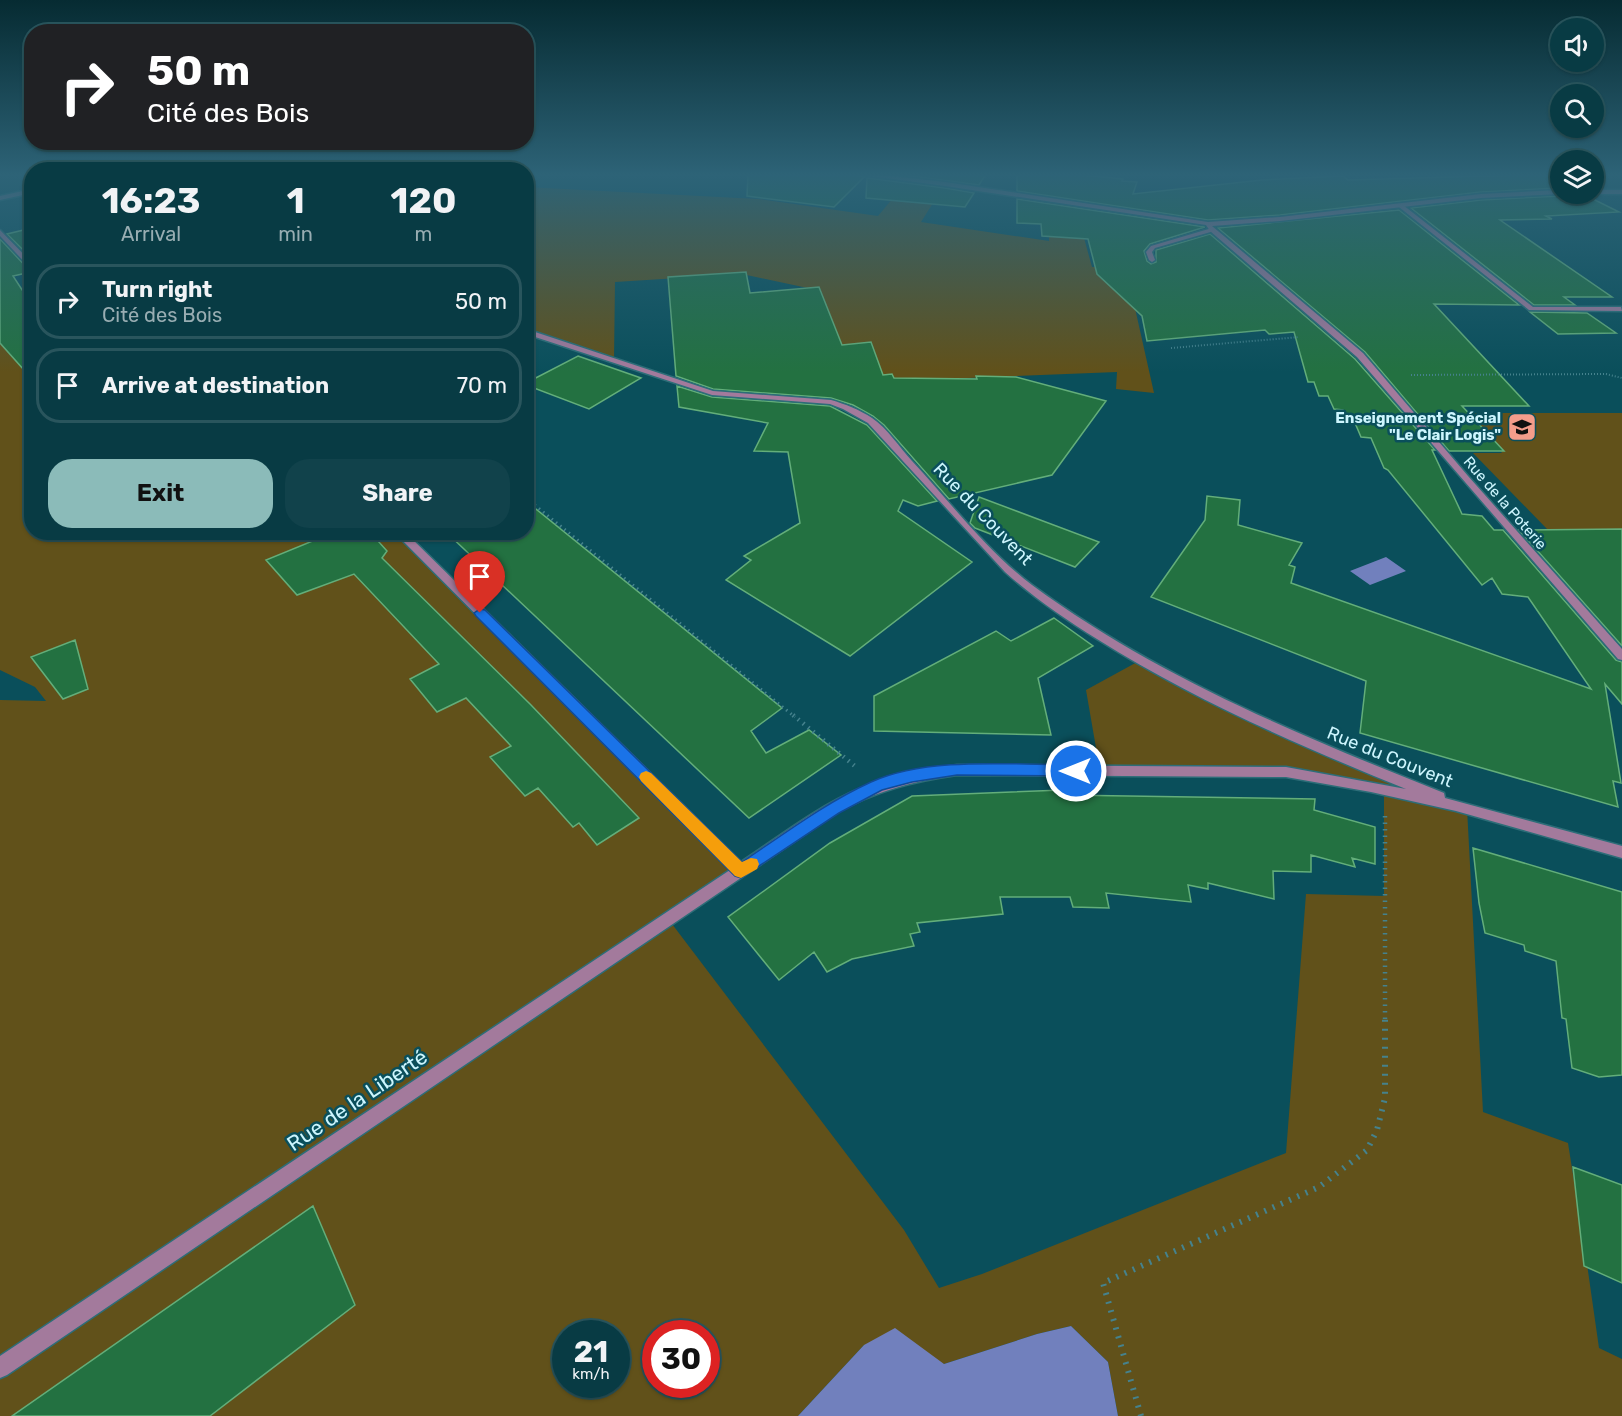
<!DOCTYPE html>
<html lang="en">
<head>
<meta charset="utf-8">
<style>
	body { margin:0; font-family:Rubik,sans-serif; background:#11424b; color:#f1f3f6; height:100vh; display:flex; flex-direction:column; font-size:22px; white-space:nowrap }
	* { box-sizing:border-box; margin:0 }
	p { font-size:20px; color:#98adb2 }
	.icon { flex:none; width:33px; height:33px; fill:none; stroke:currentColor; stroke-width:2; stroke-linecap:round; stroke-linejoin:round }
	.map { position:relative; flex:1; overflow:hidden }
	.sheet { position:absolute; left:24px; top:162px; width:510px; height:378px; display:flex; flex-direction:column; background:#083b44; border-radius:24px; box-shadow:0 2px 4px #0004,0 0 0 2px #29555d }
	.sheet>* { flex:none }
	.guide { position:absolute; left:24px; top:24px; width:510px; height:126px; border-radius:24px; box-shadow:0 2px 4px #0004,0 0 0 2px #29555d; background:#202124; color:#fff; overflow:hidden }
	.tools { position:absolute; left:1550px; top:18px; display:grid; gap:12px }
	.tools a { display:grid; place-items:center; width:54px; height:54px; border-radius:50%; background:#083b44; box-shadow:0 2px 4px #0004,0 0 0 2px #29555d; font-size:30px }
	.speed { position:absolute; left:552px; top:1320px; display:flex; gap:12px; font-size:30px; font-weight:700; text-align:center }
	.speed>* { display:grid; place-content:center; width:78px; height:78px; border-radius:50%; background:#083b44; box-shadow:0 2px 4px #0004,0 0 0 2px #29555d; line-height:1 }
	.speed small { font-size:15px; font-weight:400 }
	.speed .limit { border:9px solid #d22; background:#fff; color:#111 }
	.pin { position:absolute; display:grid; place-items:center; width:51px; height:51px; color:#fff; margin:-62px -26px; border-radius:50% 50% 50% 0; rotate:-45deg; box-shadow:0 0 6px #0007 }
	.pin .icon { rotate:45deg }
	.me { position:absolute; width:66px; margin:-33px; rotate:270deg; stroke-linejoin:round; filter:drop-shadow(0 0 4px #0008) }
	.turn { display:flex; align-items:center; gap:21px; height:126px; padding:0 24px; font-size:27px }
	.turn .icon { width:78px; height:78px; stroke-width:2.5 }
	.turn b { display:block; font-size:42px; line-height:51px }
	.eta { display:flex; justify-content:space-evenly; align-items:center; height:102px; text-align:center }
	.eta b { font-size:36px; font-weight:700; line-height:42px }
	.action { display:flex; gap:12px; margin-top:auto; padding:12px 24px }
	.action a { flex:1; height:69px; border-radius:24px; background:#8bbbb9; color:#111; font-size:24px; font-weight:700; line-height:69px; text-align:center }
	.action a+a { background:#11424b; color:#f1f3f6 }
	ul { padding:0; list-style:none }
	li { display:flex; align-items:center; gap:18px; height:75px; margin:0 12px 9px; padding:0 12px; border:3px solid #29555d; border-radius:24px }
	li div { flex:1 }
	li b { display:block; font-size:22px }
	li em { font-style:normal }
	.map>svg:first-child { display:block }
</style>
</head>
<body>
<div class="map">
<svg width="1622" height="1416" viewBox="0 0 1622 1416">
	<rect width="100%" height="100%" fill="#0a4f5b"/>
	<!-- green -->
	<path fill="#61511a" fill-rule="evenodd" d="M 909,179 L 945,184 L 921,222 L 1049,241 L 1050,201 L 1075,205 L 1092,267 L 1126,268 L 1154,393 L 1116,389 L 1117,372 L 869,382 L 834,347 L 817,290 L 742,274 L 615,282 L 614,360 L 527,331 L 526,187 L 758,199 L 878,216 Z
		M 31,329 L 32,532 L 399,533 L 741,871 L 669,920 L 904,1230 L 939,1288 L 982,1274 L 1286,1153 L 1306,894 L 1384,896 L 1384,791 L 1319,777 L 1100,771 L 1086,690 L 1139,661 L 1182,684 L 1467,808 L 1483,1112 L 1568,1143 L 1586,1257 L 1599,1348 L 1622,1359 L 1622,1416 L 1118,1416 L 1108,1362 L 1071,1326 L 1037,1334 L 944,1364 L 864,1345 L 798,1416 L 0,1416 L 0,700 L 46,701 L 35,687 L 0,670 L 0,337 ZM 566,1334 L 616,1334 L 616,1384 L 566,1384 ZM 656,1334 L 706,1334 L 706,1384 L 656,1384 Z
		M 1465,413 L 1622,413 L 1622,529 L 1548,530 L 1473,453 L 1502,453 Z"/>
	<!-- water -->
	<path fill="#7180bd" d="M 1386,557 L 1406,571 L 1370,585 L 1350,571 Z
		M 1071,1326 L 1108,1362 L 1118,1416 L 798,1416 L 864,1345 L 895,1328 L 944,1364 L 1037,1334 Z"/>
	<!-- building -->
	<path fill="#237141" stroke="#63ae7a" stroke-width="1.5" d="M 748,174 L 854,174 L 864,177 L 834,207 L 747,196 Z
		M 896,174 L 986,174 L 979,185 Z
		M 1017,174 L 1072,174 L 1123,179 L 1122,181 L 1137,182 L 1133,194 L 1262,180 L 1343,176 L 1348,180 L 1547,174 L 1560,181 L 1560,188 L 1481,192 L 1280,215 L 1208,220 L 1017,191 Z
		M 867,178 L 945,188 L 974,193 L 965,207 L 866,198 Z
		M 1562,194 L 1583,194 L 1619,212 L 1546,216 L 1552,219 L 1500,220 L 1612,297 L 1564,297 L 1575,305 L 1534,305 L 1411,208 L 1481,200 L 1560,196 Z
		M 1017,199 L 1205,227 L 1150,244 L 1144,251 L 1147,261 L 1151,264 L 1156,262 L 1156,250 L 1210,234 L 1355,359 L 1435,450 L 1432,450 L 1462,514 L 1482,516 L 1494,530 L 1503,530 L 1616,660 L 1622,662 L 1622,704 L 1605,684 L 1621,783 L 1613,781 L 1618,807 L 1360,733 L 1366,681 L 1151,597 L 1205,520 L 1207,496 L 1240,500 L 1238,525 L 1302,543 L 1289,565 L 1295,567 L 1291,583 L 1591,689 L 1528,597 L 1502,594 L 1492,578 L 1482,585 L 1388,470 L 1384,468 L 1371,438 L 1361,437 L 1355,423 L 1347,422 L 1343,410 L 1334,409 L 1328,396 L 1319,396 L 1314,382 L 1308,382 L 1294,332 L 1269,334 L 1265,330 L 1147,341 L 1142,316 L 1097,274 L 1088,239 L 1042,236 L 1041,224 L 1017,223 Z
		M 1399,210 L 1519,305 L 1434,304 L 1529,406 L 1462,406 L 1504,451 L 1449,451 L 1365,352 L 1218,228 Z
		M 32,228 L 32,259 L 7,234 Z
		M 0,239 L 31,272 L 13,276 L 32,305 L 32,379 L 0,343 Z
		M 746,272 L 750,293 L 819,287 L 842,345 L 871,342 L 883,375 L 892,374 L 894,378 L 977,379 L 976,376 L 1016,377 L 1106,401 L 1052,475 L 949,499 L 884,425 L 873,416 L 853,405 L 831,398 L 713,389 L 676,376 L 668,277 Z
		M 1530,312 L 1587,313 L 1616,333 L 1558,334 Z
		M 578,356 L 641,378 L 589,409 L 526,385 L 526,383 Z
		M 677,386 L 712,397 L 830,406 L 867,425 L 937,501 L 918,506 L 903,500 L 898,511 L 972,562 L 850,656 L 726,580 L 751,560 L 744,556 L 800,523 L 788,452 L 754,451 L 768,423 L 679,407 Z
		M 979,497 L 1099,542 L 1075,567 L 975,528 L 970,523 Z
		M 526,501 L 782,708 L 751,731 L 766,753 L 809,730 L 841,755 L 749,818 L 446,532 L 526,532 Z
		M 1622,529 L 1622,646 L 1519,530 Z
		M 319,532 L 370,532 L 387,551 L 382,558 L 531,705 L 639,818 L 597,845 L 579,823 L 573,827 L 538,788 L 525,796 L 490,757 L 511,746 L 466,698 L 437,712 L 410,679 L 439,664 L 354,574 L 297,595 L 266,560 L 320,538 L 317,535 Z
		M 1054,618 L 1093,646 L 1038,678 L 1051,735 L 874,731 L 874,696 L 996,631 L 1011,641 Z
		M 75,640 L 88,689 L 63,699 L 31,657 Z
		M 1063,790 L 1064,795 L 1315,799 L 1314,810 L 1375,827 L 1375,864 L 1352,858 L 1355,867 L 1311,855 L 1311,872 L 1273,871 L 1274,899 L 1208,883 L 1208,889 L 1188,885 L 1191,902 L 1106,893 L 1109,908 L 1073,907 L 1070,897 L 1000,897 L 1003,914 L 917,923 L 920,932 L 910,934 L 914,946 L 852,959 L 827,972 L 814,952 L 779,980 L 728,917 L 830,843 L 912,796 Z
		M 1473,848 L 1622,892 L 1622,1075 L 1599,1077 L 1572,1068 L 1566,1019 L 1562,1018 L 1556,961 L 1525,951 L 1524,945 L 1485,933 L 1479,903 Z
		M 1573,1167 L 1622,1185 L 1622,1283 L 1584,1266 Z
		M 313,1206 L 355,1305 L 210,1416 L 12,1416 Z"/>
	<g fill="none" stroke-linecap="round" stroke-linejoin="round">
		<!-- lane casing -->
		<g stroke="#2d6d78" stroke-width="3">
			<path id="lane" d="M 1399,205 L 1403,205 L 1533,307 L 1621,307 L 1622,311 L 1529,310 L 1399,207 Z
				M 1212,228 L 1214,231 L 1155,248 L 1152,252 L 1155,260 L 1152,262 L 1149,260 L 1146,252 L 1151,246 Z"/>
		</g>
		<!-- street casing -->
		<g stroke="#2d6d78" stroke-width="3">
			<path id="street" d="M 856,174 L 874,174 L 945,182 L 1208,222 L 1280,217 L 1481,194 L 1560,190 L 1560,194 L 1481,198 L 1280,221 L 1212,226 L 1363,353 L 1468,476 L 1622,649 L 1622,660 L 1618,659 L 1357,357 L 1210,231 L 1206,225 L 945,186 Z
				M 32,189 L 32,193 L 0,200 L 0,196 Z
				M 1593,190 L 1622,190 L 1622,194 L 1593,194 Z
				M 0,230 L 32,263 L 32,270 L 0,236 Z
				M 526,329 L 713,391 L 831,400 C 845,404 860,410 872,418 C 887,428 900,448 912,461 C 950,502 988,552 1032,585 C 1157,677 1301,736 1444,793 L 1445,798 L 1622,846 L 1622,858 L 1456,811 L 1371,792 L 1286,777 L 957,775 C 914,781 876,791 838,812 L 7,1375 L 0,1378 L 0,1356 L 730,870 L 394,532 L 405,532 L 741,862 C 779,837 817,807 859,789 C 890,776 924,770 957,765 L 1286,767 L 1406,789 C 1300,746 1194,700 1097,639 C 1065,619 1033,597 1005,572 L 868,423 L 843,409 L 830,404 L 712,395 L 526,334 Z"/>
		</g>
		<!-- path-far3 -->
		<path stroke="#45828d" stroke-width="2" stroke-dasharray="1 2" stroke-linecap="butt" d="M 1171,348 L 1299,337
			M 1411,375 L 1606,374 L 1622,378"/>
		<!-- path-far2 -->
		<path stroke="#45828d" stroke-width="3" stroke-dasharray="1.5 4" stroke-linecap="butt" d="M 526,498 L 795,717"/>
		<!-- path-far1 -->
		<path stroke="#45828d" stroke-width="4.5" stroke-dasharray="1.5 5" stroke-linecap="butt" d="M 793,715 L 856,767
			M 1385,816 L 1385,1020"/>
		<!-- path -->
		<path stroke="#45828d" stroke-width="6" stroke-dasharray="2 7" stroke-linecap="butt" d="M 1141,1416 L 1103,1283 L 1319,1187 L 1367,1150 L 1377,1130 L 1385,1098 L 1385,1018"/>
		<!-- lane -->
		<use href="#lane" fill="#a37a9c" fill-rule="evenodd"/>
		<!-- street -->
		<use href="#street" fill="#a37a9c" fill-rule="evenodd"/>
	</g>
	<!-- sky -->
	<linearGradient id="sky" x2="0" y2="1"><stop stop-color="#062b32"/><stop offset="0.47" stop-color="#2d6377"/><stop offset="1" stop-color="#2d6377" stop-opacity="0"/></linearGradient>
	<rect width="1622" height="372" fill="url(#sky)"/>
	<!-- route -->
	<path fill="#1a73e8" stroke="#114b97" stroke-width="1.5" d="M 480,609 L 485,610 L 742,862 C 784,834 825,803 871,782 C 928,756 1014,765 1076,765 L 1081,767 L 1083,771 L 1081,775 L 1076,776 L 957,775 L 912,782 L 882,790 L 839,813 L 741,878 L 735,876 L 476,616 L 474,613 Z"/>
	<!-- slow -->
	<path fill="#f59e0b" d="M 646,771 L 651,773 L 742,862 L 751,858 L 757,859 L 759,864 L 757,869 L 741,878 L 735,876 L 641,781 L 639,777 L 641,773 Z"/>
	<!-- icons -->
	<defs>
		<g id="school-square" transform="scale(1.5)"><rect x="-9" y="-9" width="18" height="18" rx="4" fill="#f49d8b" stroke="#0a4f5b"/><path d="M0-5L7-2L0 1L-7-2ZM-4 1L0 2.5L4 1V4Q0 6-4 4Z" fill="#111"/></g>
	</defs>
	<g fill-rule="evenodd">
		<use href="#school-square" x="1522" y="427"/>
	</g>
	<g text-anchor="middle" dominant-baseline="central" stroke-width="5" stroke-linejoin="round" paint-order="stroke">
		<!-- far-poi labels -->
		<g font-size="15" font-weight="bold" fill="#cdf6fe" stroke="#0a4f5b" text-anchor="end">
			<text x="1501" y="418">Enseignement Spécial<tspan x="1501" dy="17">"Le Clair Logis"</tspan></text>
		</g>
		<!-- far-street labels -->
		<g font-size="15" fill="#cdf6fe" stroke="#0a4f5b">
			<text transform="translate(1505 503) rotate(49)">Rue de la Poterie</text>
		</g>
		<!-- street labels -->
		<g font-size="18" fill="#cdf6fe" stroke="#0a4f5b">
			<text transform="translate(983 514) rotate(46)">Rue du Couvent</text>
			<text transform="translate(1390 757) rotate(22)">Rue du Couvent</text>
		</g>
		<!-- near-street labels -->
		<g font-size="21" fill="#cdf6fe" stroke="#0a4f5b">
			<text transform="translate(357 1100) rotate(-34)">Rue de la Liberté</text>
		</g>
	</g>
</svg>
<div class="tools">
<a><svg class="icon" aria-label="sound" viewBox="0 0 24 24"><path d="M4 9h4l5-4v14l-5-4H4zM17 9q2 3 0 6"/></svg></a>
<a><svg class="icon" aria-label="search" viewBox="0 0 24 24"><circle cx="10" cy="10" r="6"/><path d="M15 15l6 6"/></svg></a>
<a><svg class="icon" aria-label="layers" viewBox="0 0 24 24"><path d="M12 4l9 5-9 5-9-5zM3 14l9 5 9-5"/></svg></a>
</div>
<div class="speed"><div>21<small>km/h</small></div><div class="limit">30</div></div>
<div class="pin" style="left:480px;top:613px;background:#d93025"><svg class="icon" aria-label="arrive" viewBox="0 0 24 24"><path d="M6 21V4h12l-3 4 3 4H6"/></svg></div>
<svg class="me" style="left:1076px;top:771px" viewBox="-20 -20 40 40"><circle r="17" fill="#1a73e8" stroke="#fff" stroke-width="3"/><path d="M0-11L8 9 0 5-8 9z" fill="#fff"/></svg>
<div class="guide">
<div class="turn"><svg class="icon" aria-label="right" viewBox="0 0 24 24"><path d="M7 20v-9h11M14 6l5 5-5 5"/></svg><div><b>50 m</b>Cité des Bois</div></div>
</div>
<section class="sheet">
<div class="eta">
<div><b>16:23</b><p>Arrival</p></div>
<div><b>1</b><p>min</p></div>
<div><b>120</b><p>m</p></div>
</div>
<ul>
<li><svg class="icon" aria-label="right" viewBox="0 0 24 24"><path d="M7 20v-9h11M14 6l5 5-5 5"/></svg><div><b>Turn right</b><p>Cité des Bois</p></div><em>50 m</em></li>
<li><svg class="icon" aria-label="arrive" viewBox="0 0 24 24"><path d="M6 21V4h12l-3 4 3 4H6"/></svg><div><b>Arrive at destination</b></div><em>70 m</em></li>
</ul>
<div class="action"><a>Exit</a><a>Share</a></div>
</section>
</div>
</body>
</html>
